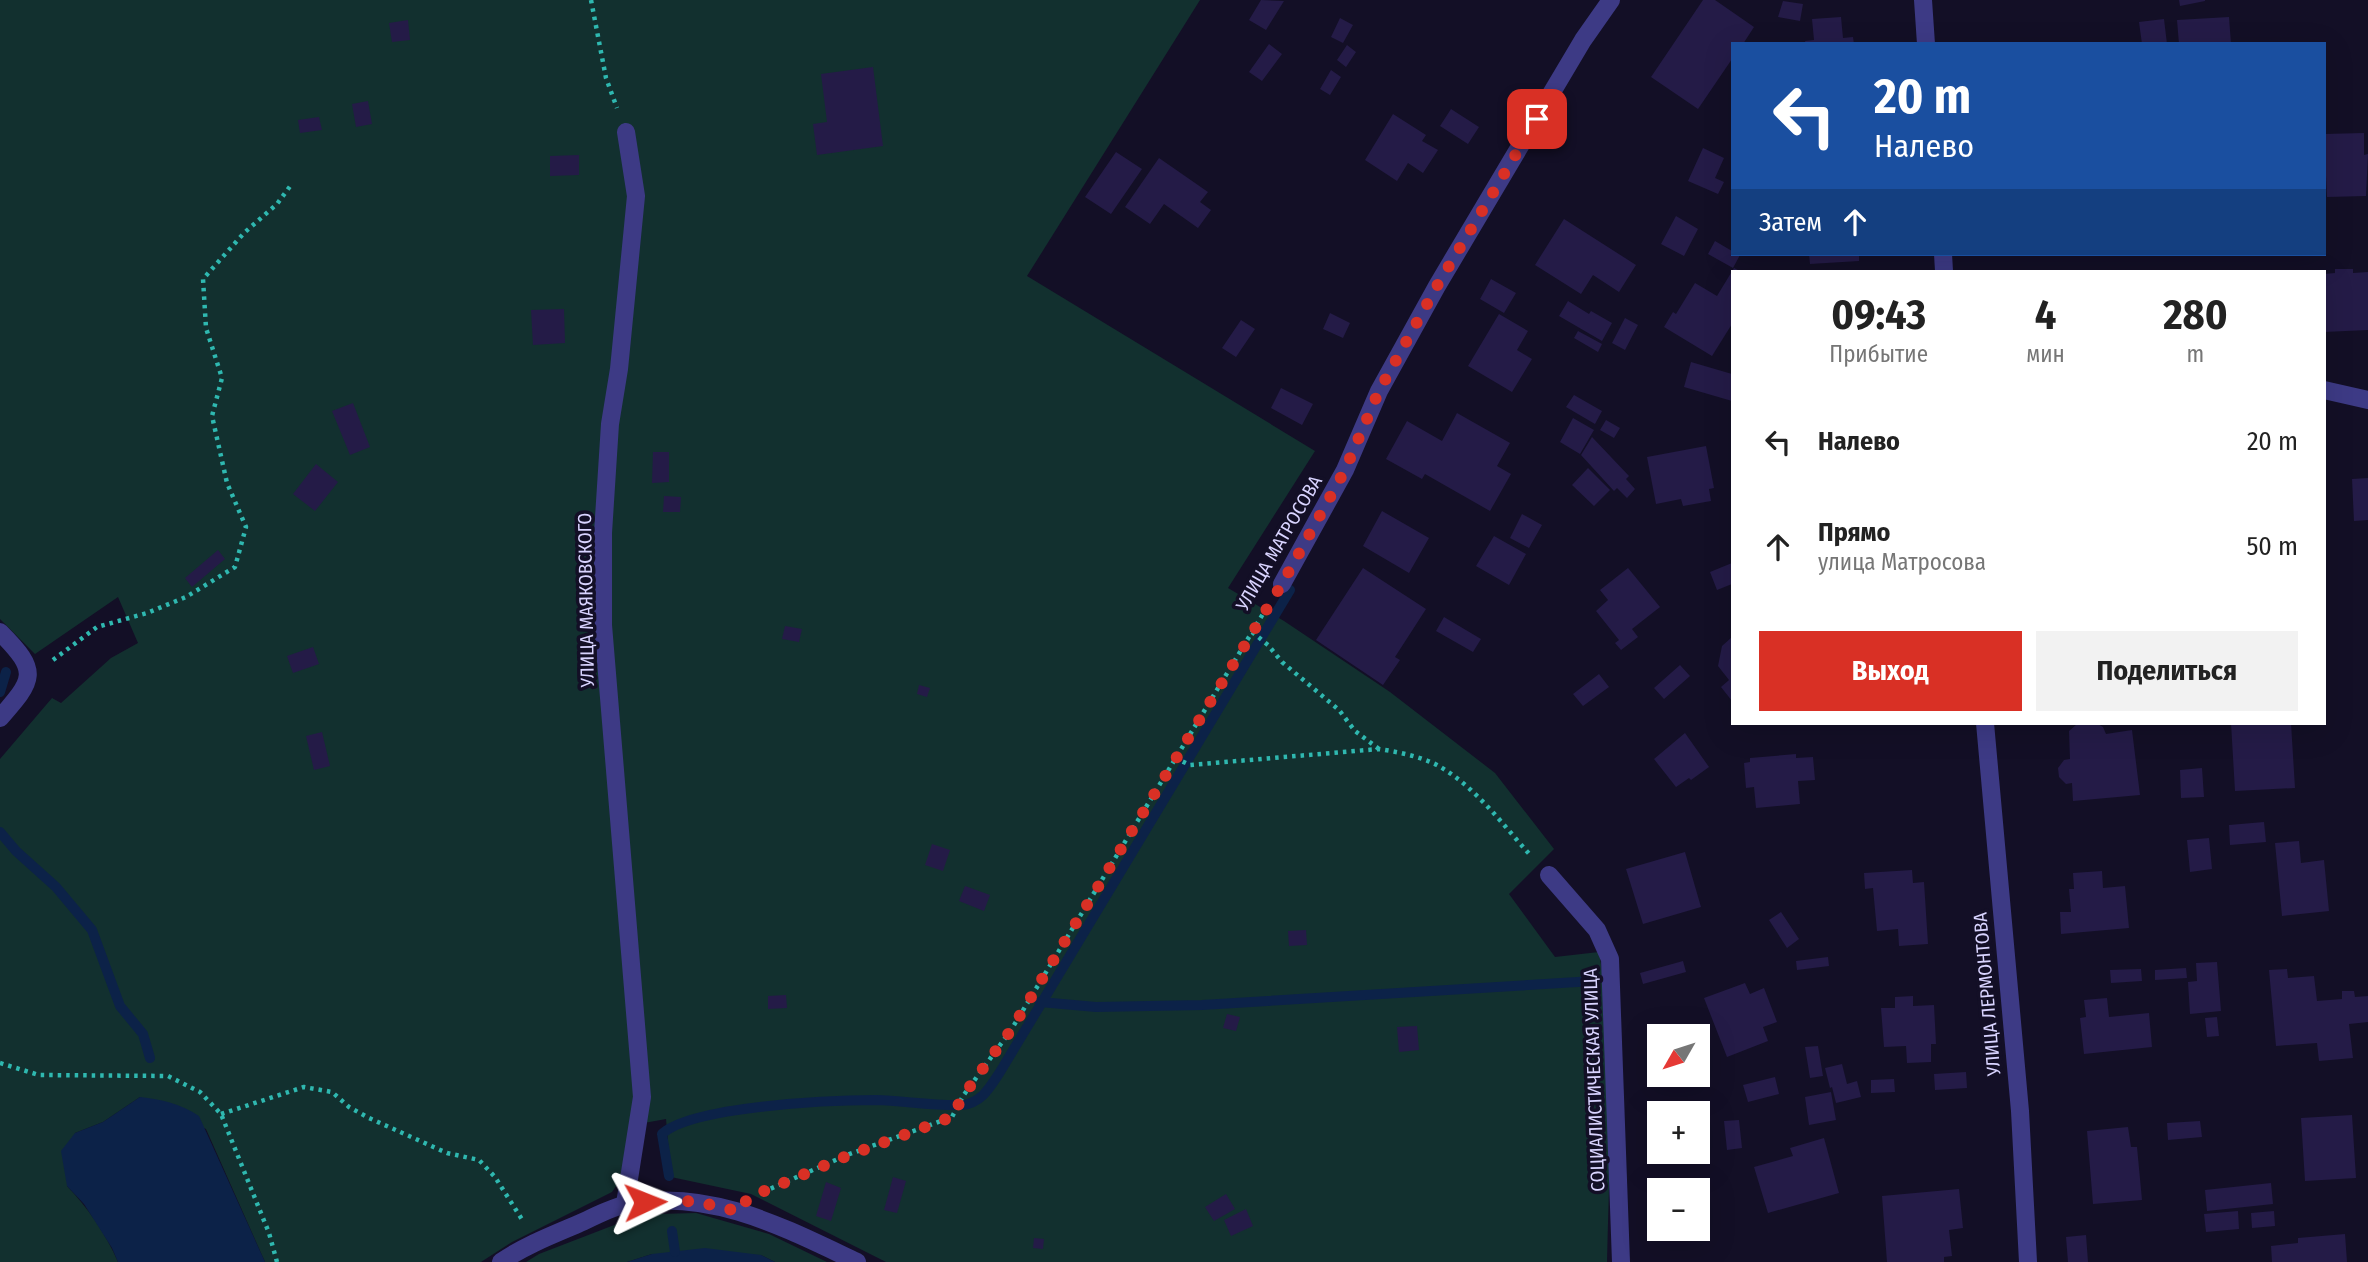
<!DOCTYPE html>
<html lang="ru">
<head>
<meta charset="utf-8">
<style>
	body { margin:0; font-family:"Fira Sans Condensed",sans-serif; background:#f2f2f2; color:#222; height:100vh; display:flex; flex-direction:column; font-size:26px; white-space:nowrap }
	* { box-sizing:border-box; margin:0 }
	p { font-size:23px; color:#767676 }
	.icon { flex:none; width:38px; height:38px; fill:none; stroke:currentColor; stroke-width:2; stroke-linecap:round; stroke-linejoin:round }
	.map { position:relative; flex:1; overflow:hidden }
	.panel { position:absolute; left:1731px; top:270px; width:595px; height:455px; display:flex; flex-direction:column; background:#fff; border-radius:0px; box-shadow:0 7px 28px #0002 }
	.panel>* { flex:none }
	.guide { position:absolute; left:1731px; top:42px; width:595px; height:214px; border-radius:0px; box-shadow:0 7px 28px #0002; background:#1a4fa0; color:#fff; overflow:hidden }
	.needle { width:46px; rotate:231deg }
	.controls { position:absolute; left:1647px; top:1024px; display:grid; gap:14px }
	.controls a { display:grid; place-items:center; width:63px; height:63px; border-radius:0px; background:#fff; box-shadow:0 7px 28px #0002; font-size:35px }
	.pin { position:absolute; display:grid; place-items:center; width:60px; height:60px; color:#fff; margin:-30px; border-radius:14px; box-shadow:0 4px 10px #0006 }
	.me { position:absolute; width:77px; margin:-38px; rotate:88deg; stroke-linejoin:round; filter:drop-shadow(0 0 5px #0008) }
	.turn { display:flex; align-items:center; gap:24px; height:147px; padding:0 28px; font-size:32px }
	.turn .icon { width:91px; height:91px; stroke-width:2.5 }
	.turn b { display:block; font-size:49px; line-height:60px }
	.then { display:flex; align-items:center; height:66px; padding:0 28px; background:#0003; gap:14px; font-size:26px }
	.eta { display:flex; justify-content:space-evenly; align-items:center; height:119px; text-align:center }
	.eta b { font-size:42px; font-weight:700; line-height:49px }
	.primary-button { display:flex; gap:14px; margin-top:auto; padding:14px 28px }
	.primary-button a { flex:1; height:80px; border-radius:0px; background:#d93025; color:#fff; font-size:28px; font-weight:700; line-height:80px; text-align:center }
	.primary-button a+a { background:#f2f2f2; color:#222 }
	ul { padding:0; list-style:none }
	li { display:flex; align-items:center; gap:21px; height:105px; padding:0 28px }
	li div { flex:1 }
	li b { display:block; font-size:26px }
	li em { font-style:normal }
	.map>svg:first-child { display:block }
</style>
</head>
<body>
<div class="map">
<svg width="2368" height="1262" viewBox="0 0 2368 1262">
	<rect width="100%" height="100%" fill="#130f26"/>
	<!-- green -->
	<path fill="#12302f" d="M 0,0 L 1200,0 L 1027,276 L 1315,451 L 1228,588 L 1284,621 L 1390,692 L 1495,773 L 1554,849 L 1509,894 L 1555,957 L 1599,952 C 1617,1054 1609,1159 1607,1262 L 886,1262 L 751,1194 L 671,1177 L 666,1119 L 633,1125 L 623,1176 L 612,1192 L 512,1242 L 481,1262 L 265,1262 L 206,1129 L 140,1097 L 103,1122 L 75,1133 L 67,1186 C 88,1208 106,1234 118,1262 L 0,1262 L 0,759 L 52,698 L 61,703 L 111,658 L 138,643 L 118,597 L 35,654 L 0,619 Z
		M 696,1213 L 769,1234 L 827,1262 L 775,1262 L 761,1255 L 652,1254 L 627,1262 L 526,1262 L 539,1254 L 635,1217 L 659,1214 Z"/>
	<!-- water -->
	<path fill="#0c2248" d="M 140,1097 C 161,1099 181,1104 199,1116 L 265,1262 L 118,1262 L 112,1248 L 84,1204 L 67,1186 L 61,1151 L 75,1133 L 103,1122 Z
		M 705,1248 L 761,1255 L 775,1262 L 627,1262 L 652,1254 Z"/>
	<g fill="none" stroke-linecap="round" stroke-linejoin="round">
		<!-- stream -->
		<path stroke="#0c2248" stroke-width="10" d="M 0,692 L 6,672
			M 0,832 L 16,851 L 56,887 L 92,930 L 120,1006 L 143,1034 L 150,1058
			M 1040,1002 L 1096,1007 L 1202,1005 L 1594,981
			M 669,1176 L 662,1134 C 692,1106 833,1100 876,1100 C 905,1101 934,1106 962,1105 C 982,1103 990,1087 1000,1072 L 1290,590
			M 672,1231 L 675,1252"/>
	</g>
	<!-- building -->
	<path fill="#241b47" d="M 1261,0 L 1284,1 L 1266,30 L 1249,20 Z
		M 1703,0 L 1715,0 L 1754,27 L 1743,44 L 1732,44 L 1732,59 L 1698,109 L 1651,77 Z
		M 2179,0 L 2205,0 L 2205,1 L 2180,6 Z
		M 1783,1 L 1803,4 L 1800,21 L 1778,17 Z
		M 1841,17 L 1843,38 L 1853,37 L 1854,44 L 1806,44 L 1805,41 L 1814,40 L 1812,19 Z
		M 2229,17 L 2231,44 L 2179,44 L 2177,20 Z
		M 1340,18 L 1353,25 L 1343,43 L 1331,37 Z
		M 2164,19 L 2167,44 L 2142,44 L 2139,22 Z
		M 408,20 L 410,40 L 392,42 L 389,23 Z
		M 1269,44 L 1282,54 L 1262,81 L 1249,72 Z
		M 1347,45 L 1356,52 L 1346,67 L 1337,60 Z
		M 873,67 L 883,146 L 817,155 L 813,124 L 827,122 L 821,74 Z
		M 1331,70 L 1341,77 L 1330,95 L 1320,89 Z
		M 368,101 L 372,124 L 356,127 L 352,104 Z
		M 1451,109 L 1479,127 L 1468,144 L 1440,126 Z
		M 1393,114 L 1426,135 L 1422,141 L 1438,150 L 1423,173 L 1408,163 L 1397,181 L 1365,160 Z
		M 319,117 L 322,130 L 300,133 L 298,120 Z
		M 2364,133 L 2364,155 L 2368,154 L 2366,196 L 2327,197 L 2324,134 Z
		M 1703,148 L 1724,158 L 1715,178 L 1724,182 L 1718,194 L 1688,181 Z
		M 1116,152 L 1142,169 L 1111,214 L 1085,197 Z
		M 579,155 L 579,175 L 550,176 L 550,156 Z
		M 1159,158 L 1208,192 L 1200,202 L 1211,210 L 1198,228 L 1164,204 L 1150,224 L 1125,207 Z
		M 1676,216 L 1698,229 L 1684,256 L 1661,244 Z
		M 1564,219 L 1636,265 L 1619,292 L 1593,275 L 1581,294 L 1535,265 Z
		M 1715,241 L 1732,251 L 1732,254 L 1740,255 L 1733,268 L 1708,254 Z
		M 1809,254 L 1859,254 L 1859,261 L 1810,264 Z
		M 1734,268 L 1740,271 L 1732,271 L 1732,324 L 1712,356 L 1664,327 L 1673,312 L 1676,314 L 1695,283 L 1717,296 Z
		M 2335,269 L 2353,269 L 2353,273 L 2368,272 L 2368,330 L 2324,332 L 2324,274 L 2335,273 Z
		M 1491,279 L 1516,293 L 1504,313 L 1480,299 Z
		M 1568,301 L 1589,314 L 1591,311 L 1612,323 L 1602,341 L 1559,316 Z
		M 564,309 L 565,343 L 533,345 L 531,310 Z
		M 1330,313 L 1350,323 L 1343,338 L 1323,329 Z
		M 1499,314 L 1528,331 L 1517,350 L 1532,359 L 1512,392 L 1468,366 Z
		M 1625,318 L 1638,325 L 1625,350 L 1612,343 Z
		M 1241,320 L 1255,329 L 1236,357 L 1222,348 Z
		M 1578,331 L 1602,344 L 1598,352 L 1574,338 Z
		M 1691,362 L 1732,374 L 1732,401 L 1684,387 Z
		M 1281,388 L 1313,404 L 1302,425 L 1271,408 Z
		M 1574,395 L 1602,411 L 1595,424 L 1566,407 Z
		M 353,403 L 370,447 L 350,455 L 332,411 Z
		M 1457,413 L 1510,443 L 1497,466 L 1511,474 L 1490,511 L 1425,474 L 1422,479 L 1386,459 L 1407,421 L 1442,441 Z
		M 1573,418 L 1594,430 L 1580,454 L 1560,442 Z
		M 1606,420 L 1620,428 L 1614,438 L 1600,430 Z
		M 1592,437 L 1629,476 L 1626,479 L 1635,489 L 1627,498 L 1617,488 L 1614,491 L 1581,455 Z
		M 1706,446 L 1714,488 L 1709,489 L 1711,501 L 1683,506 L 1681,499 L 1656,504 L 1647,457 Z
		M 653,452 L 669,452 L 669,482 L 652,483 Z
		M 316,464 L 338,482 L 315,511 L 293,494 Z
		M 1588,468 L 1610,490 L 1594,506 L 1572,485 Z
		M 2368,478 L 2368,520 L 2354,521 L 2352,479 Z
		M 664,496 L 681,497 L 680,512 L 663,512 Z
		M 1382,511 L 1429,538 L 1409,573 L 1363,546 Z
		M 1522,514 L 1542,525 L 1529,548 L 1510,538 Z
		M 1494,536 L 1526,554 L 1509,585 L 1476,566 Z
		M 218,550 L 225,559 L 192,587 L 185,578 Z
		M 1732,563 L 1732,584 L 1717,590 L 1710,572 Z
		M 1363,568 L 1426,609 L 1395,657 L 1400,660 L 1383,685 L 1316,640 Z
		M 1628,568 L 1660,607 L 1632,629 L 1638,637 L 1621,650 L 1615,643 L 1619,640 L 1596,611 L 1608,600 L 1600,590 Z
		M 1444,617 L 1481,639 L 1473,652 L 1436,631 Z
		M 785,626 L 802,629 L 799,642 L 782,639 Z
		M 1732,637 L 1732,701 L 1721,687 L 1729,680 L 1718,666 L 1722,646 Z
		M 313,647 L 319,664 L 293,673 L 287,656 Z
		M 1680,665 L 1690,676 L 1664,699 L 1654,688 Z
		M 1599,674 L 1609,687 L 1583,706 L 1573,694 Z
		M 919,685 L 930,688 L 927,697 L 917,694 Z
		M 2096,723 L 2103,727 L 2106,734 L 2132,730 L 2140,795 L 2073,801 L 2072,783 L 2066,784 L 2059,777 L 2058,768 L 2064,760 L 2070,759 L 2069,731 L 2076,725 Z
		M 2231,723 L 2291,723 L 2295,788 L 2235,791 Z
		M 322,732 L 330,766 L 314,770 L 306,736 Z
		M 1685,733 L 1709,767 L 1691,780 L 1689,778 L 1676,787 L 1654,759 Z
		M 1796,754 L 1796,758 L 1813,757 L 1815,780 L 1798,781 L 1800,804 L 1756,808 L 1754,787 L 1746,788 L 1744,763 L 1750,762 L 1750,758 Z
		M 2202,768 L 2204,797 L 2181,798 L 2180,770 Z
		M 2264,822 L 2266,842 L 2230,845 L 2229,825 Z
		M 2209,838 L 2212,869 L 2190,872 L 2187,840 Z
		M 2299,841 L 2301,863 L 2324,860 L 2329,911 L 2282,916 L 2275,843 Z
		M 932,844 L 950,850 L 943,871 L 925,865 Z
		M 1685,852 L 1701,907 L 1643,924 L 1626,869 Z
		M 1912,870 L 1913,883 L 1924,882 L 1928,944 L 1899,946 L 1898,929 L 1877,931 L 1873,888 L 1865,889 L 1864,873 Z
		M 2102,871 L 2103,888 L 2125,886 L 2129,928 L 2061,934 L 2060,912 L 2071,912 L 2069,889 L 2074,889 L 2073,873 Z
		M 965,886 L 990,895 L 984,911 L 959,901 Z
		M 1781,912 L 1799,939 L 1787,948 L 1769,920 Z
		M 1306,930 L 1307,945 L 1289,946 L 1288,931 Z
		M 1828,957 L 1829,966 L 1797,970 L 1796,961 Z
		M 1683,961 L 1686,972 L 1643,984 L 1640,973 Z
		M 2217,962 L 2221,1011 L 2190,1014 L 2188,982 L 2197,981 L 2196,963 Z
		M 2186,968 L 2187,978 L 2155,980 L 2155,970 Z
		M 2141,969 L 2142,981 L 2111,983 L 2110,970 Z
		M 2287,969 L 2288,978 L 2314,976 L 2317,1001 L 2342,999 L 2342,991 L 2354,991 L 2355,997 L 2368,996 L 2368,1022 L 2349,1024 L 2353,1058 L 2319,1061 L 2317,1043 L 2276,1046 L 2269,970 Z
		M 1745,983 L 1750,994 L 1764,988 L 1777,1022 L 1763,1027 L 1768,1041 L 1727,1057 L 1704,998 Z
		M 786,995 L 787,1008 L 768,1009 L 768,996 Z
		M 1913,996 L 1913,1006 L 1934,1005 L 1936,1044 L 1931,1044 L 1931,1062 L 1907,1063 L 1906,1046 L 1884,1047 L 1881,1008 L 1895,1008 L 1895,997 Z
		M 2107,998 L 2109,1017 L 2149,1013 L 2152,1047 L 2084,1054 L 2080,1018 L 2086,1017 L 2084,1000 Z
		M 1227,1014 L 1240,1017 L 1236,1031 L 1223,1028 Z
		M 2217,1017 L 2219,1036 L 2207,1037 L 2205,1018 Z
		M 1417,1026 L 1419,1050 L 1399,1052 L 1397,1027 Z
		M 1818,1046 L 1823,1076 L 1810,1078 L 1805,1047 Z
		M 1842,1064 L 1847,1084 L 1857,1081 L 1861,1097 L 1836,1103 L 1832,1087 L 1830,1088 L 1825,1068 Z
		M 1966,1072 L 1967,1088 L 1935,1090 L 1934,1074 Z
		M 1775,1077 L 1779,1094 L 1748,1102 L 1743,1085 Z
		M 1894,1079 L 1895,1092 L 1871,1093 L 1871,1080 Z
		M 1831,1092 L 1836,1120 L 1809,1125 L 1805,1097 Z
		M 2352,1115 L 2356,1178 L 2305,1181 L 2301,1118 Z
		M 1739,1120 L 1742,1148 L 1727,1150 L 1724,1121 Z
		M 2200,1121 L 2202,1137 L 2168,1140 L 2167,1123 Z
		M 2128,1127 L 2131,1147 L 2137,1147 L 2142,1200 L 2093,1204 L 2087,1131 Z
		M 1824,1138 L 1839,1193 L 1768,1213 L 1754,1167 L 1793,1156 L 1790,1148 Z
		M 893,1177 L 906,1181 L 897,1213 L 884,1210 Z
		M 826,1182 L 841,1188 L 831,1221 L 816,1216 Z
		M 2271,1183 L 2273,1204 L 2207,1211 L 2205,1190 Z
		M 1959,1189 L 1963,1228 L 1949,1230 L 1952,1256 L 1944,1257 L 1944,1262 L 1887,1262 L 1882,1196 Z
		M 1226,1194 L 1235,1209 L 1214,1221 L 1205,1207 Z
		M 1246,1209 L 1253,1226 L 1231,1236 L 1224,1220 Z
		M 2238,1211 L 2239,1229 L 2206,1232 L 2204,1214 Z
		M 2274,1211 L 2275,1226 L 2252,1228 L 2251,1213 Z
		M 2345,1234 L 2347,1262 L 2272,1262 L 2271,1246 L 2298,1243 L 2298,1238 Z
		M 2086,1235 L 2088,1262 L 2068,1262 L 2066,1237 Z
		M 1034,1238 L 1044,1239 L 1043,1249 L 1033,1248 Z"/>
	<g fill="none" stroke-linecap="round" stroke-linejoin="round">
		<!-- path -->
		<path stroke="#2fb8b0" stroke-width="4.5" stroke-dasharray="3.5 5" stroke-linecap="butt" d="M 591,0 L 606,78 L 617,108
			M 1252,632 L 1268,645 L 1282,662 L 1339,710 L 1355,731 L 1379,749
			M 53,660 L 97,627 L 147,613 L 186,597 L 235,567 L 246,527 L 227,483 L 212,416 L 222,378 L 206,328 L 203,279 L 244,233 L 277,204 L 291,185
			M 1175,758 L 1190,765 L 1379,749 C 1398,752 1419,756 1437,765 C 1475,786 1503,825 1531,856
			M 0,1063 L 39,1075 L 168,1076 L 200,1092 L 221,1114 L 269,1233 L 277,1262
			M 221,1114 L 304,1087 L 332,1092 L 349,1107 L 369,1118 L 447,1153 L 479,1160 L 495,1177 L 523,1221
			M 763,1192 L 847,1155 L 952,1117 L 963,1096 L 1011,1030 L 1269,604"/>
		<!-- street -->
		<path stroke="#3d3a85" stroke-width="18" d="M 1923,0 L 1926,44
			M 1943,254 L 1944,271
			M 2324,390 L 2368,400
			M 1282,584 L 1345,470 L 1379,391 L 1437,286 L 1583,40 L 1611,0
			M 0,632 C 40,672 34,679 0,718
			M 1985,723 L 2020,1111 L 2028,1262
			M 1549,875 L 1597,930 L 1610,959 L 1621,1262
			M 625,1204 L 642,1097 L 603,625 L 603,533 L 610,424 L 619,369 L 636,196 L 626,132
			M 501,1262 C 524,1246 552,1235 578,1224 C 594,1217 611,1207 628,1204 C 710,1188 785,1228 857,1262"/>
	</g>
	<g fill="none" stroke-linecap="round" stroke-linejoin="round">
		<!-- route -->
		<path stroke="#d93025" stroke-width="12" stroke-dasharray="0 21.6" d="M 645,1202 C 678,1197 707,1203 739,1212 L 748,1198 L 847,1156 L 952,1117 L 963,1096 L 1011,1030 L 1282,584 L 1345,470 L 1379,391 L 1437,286 L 1537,119"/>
	</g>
	<g text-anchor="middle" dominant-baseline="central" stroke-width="7" stroke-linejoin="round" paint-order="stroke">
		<!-- street labels -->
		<g font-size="19" fill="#d9d4ff" stroke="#130f26">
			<text transform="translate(1279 543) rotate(-60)">УЛИЦА МАТРОСОВА</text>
			<text transform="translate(586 600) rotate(-91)">УЛИЦА МАЯКОВСКОГО</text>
			<text transform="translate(1987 994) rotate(-95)">УЛИЦА ЛЕРМОНТОВА</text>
			<text transform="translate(1594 1080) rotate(-92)">СОЦИАЛИСТИЧЕСКАЯ УЛИЦА</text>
		</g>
	</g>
</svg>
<div class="controls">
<a><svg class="needle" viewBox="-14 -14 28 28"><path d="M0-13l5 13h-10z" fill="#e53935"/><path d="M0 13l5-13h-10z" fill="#767676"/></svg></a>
<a>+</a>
<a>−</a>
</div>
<div class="pin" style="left:1537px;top:119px;background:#d93025"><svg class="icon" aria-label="arrive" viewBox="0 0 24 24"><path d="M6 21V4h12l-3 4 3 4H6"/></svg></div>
<svg class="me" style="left:645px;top:1202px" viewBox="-20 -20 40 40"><path d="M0-17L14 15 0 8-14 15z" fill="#d93025" stroke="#fff" stroke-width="4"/></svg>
<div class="guide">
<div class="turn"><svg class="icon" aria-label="left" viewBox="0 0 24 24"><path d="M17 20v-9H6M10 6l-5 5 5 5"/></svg><div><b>20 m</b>Налево</div></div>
<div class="then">Затем<svg class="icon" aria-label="ahead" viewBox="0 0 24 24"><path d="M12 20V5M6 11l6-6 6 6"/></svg></div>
</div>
<section class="panel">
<div class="eta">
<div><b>09:43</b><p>Прибытие</p></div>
<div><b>4</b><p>мин</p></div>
<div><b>280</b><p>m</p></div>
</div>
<ul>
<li><svg class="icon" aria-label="left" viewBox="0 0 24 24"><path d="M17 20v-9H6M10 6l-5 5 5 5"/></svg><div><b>Налево</b></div><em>20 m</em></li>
<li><svg class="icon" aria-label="ahead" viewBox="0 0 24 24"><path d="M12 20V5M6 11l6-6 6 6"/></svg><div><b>Прямо</b><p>улица Матросова</p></div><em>50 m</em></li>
</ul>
<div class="primary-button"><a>Выход</a><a>Поделиться</a></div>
</section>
</div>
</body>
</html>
